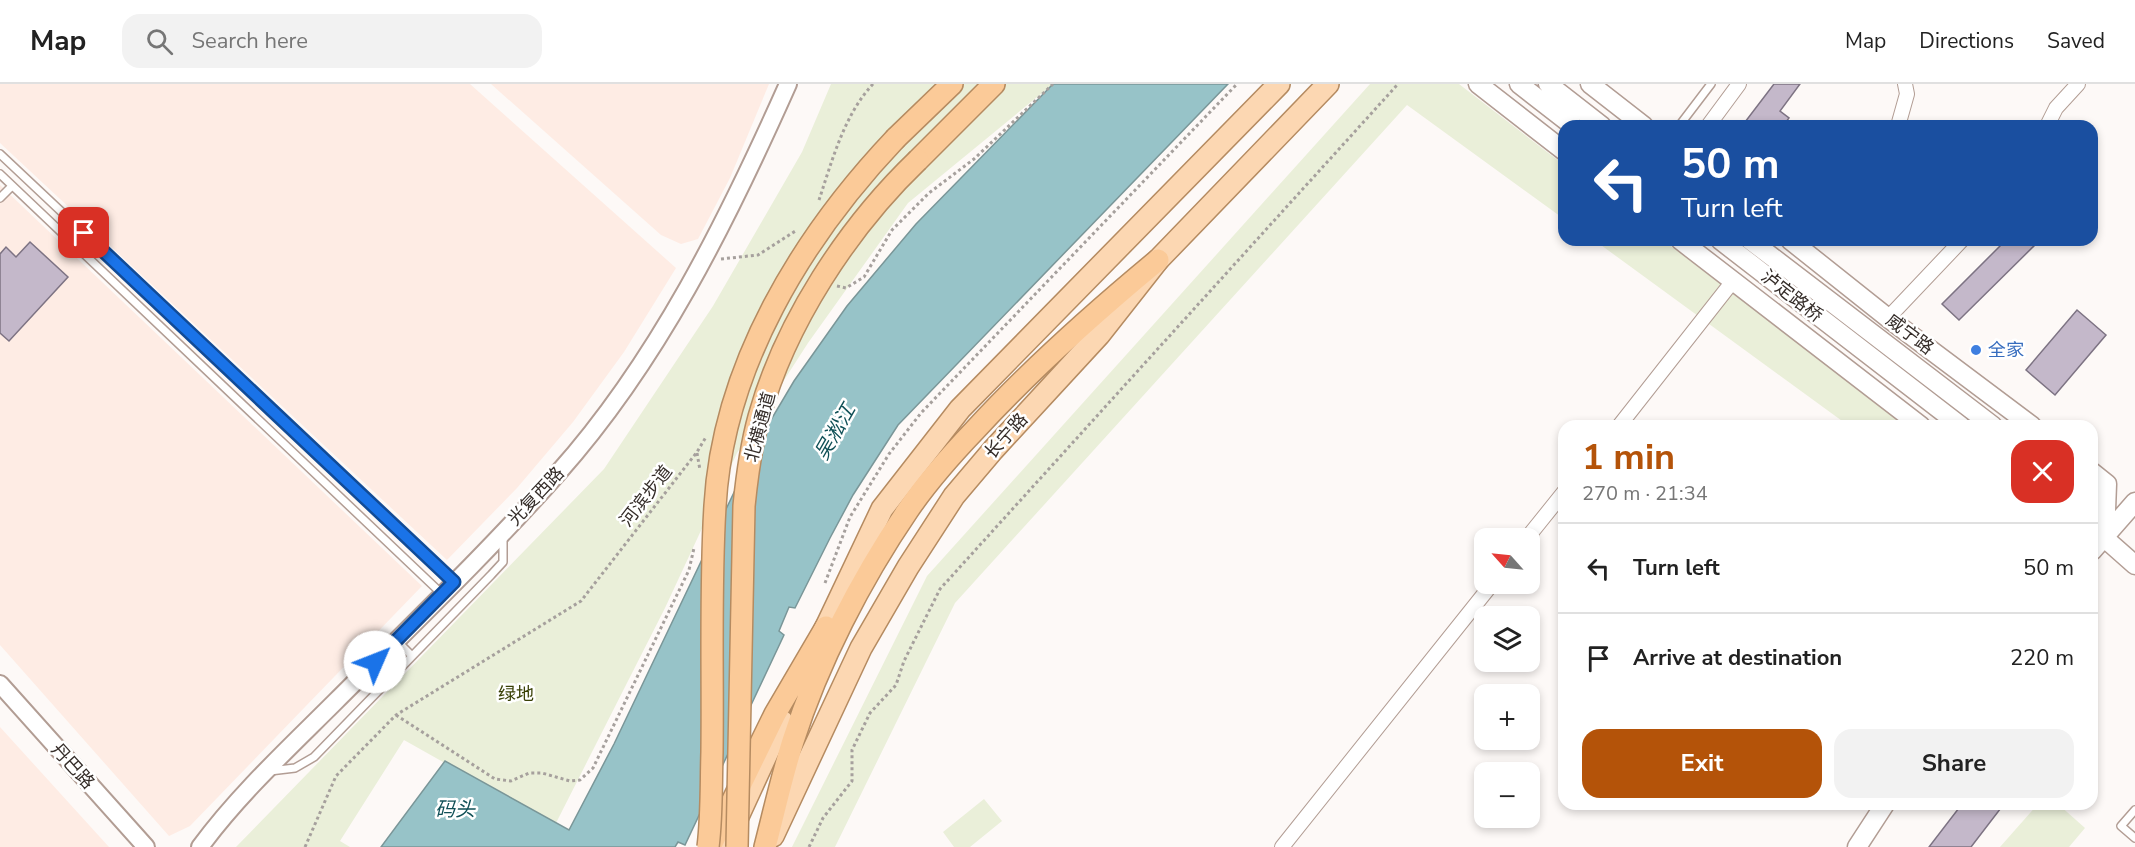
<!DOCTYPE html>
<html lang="en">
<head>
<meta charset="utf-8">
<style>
	body { margin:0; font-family:"Nunito Sans","Noto Sans SC",sans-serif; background:#f2f2f2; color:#222; height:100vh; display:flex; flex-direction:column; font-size:22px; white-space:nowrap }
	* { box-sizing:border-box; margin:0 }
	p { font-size:20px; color:#767676 }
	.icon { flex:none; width:33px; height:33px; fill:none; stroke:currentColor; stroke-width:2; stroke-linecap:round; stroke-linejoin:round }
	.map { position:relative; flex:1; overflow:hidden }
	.sheet { position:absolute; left:1558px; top:336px; width:540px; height:390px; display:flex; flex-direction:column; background:#fff; border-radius:18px; box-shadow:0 3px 9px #0003 }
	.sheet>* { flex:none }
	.guide { position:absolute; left:1558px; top:36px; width:540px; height:126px; border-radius:18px; box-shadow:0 3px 9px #0003; background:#1a4fa0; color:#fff; overflow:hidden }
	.needle { width:39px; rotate:297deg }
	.buttons { position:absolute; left:1474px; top:444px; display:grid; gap:12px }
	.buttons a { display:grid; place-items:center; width:66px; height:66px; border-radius:12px; background:#fff; box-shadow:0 3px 9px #0003; font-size:30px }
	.pin { position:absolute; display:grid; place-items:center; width:51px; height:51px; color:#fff; margin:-26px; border-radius:12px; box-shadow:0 3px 9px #0006 }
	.me { position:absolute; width:66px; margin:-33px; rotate:46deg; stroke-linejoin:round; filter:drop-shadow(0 0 4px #0008) }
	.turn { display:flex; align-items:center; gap:21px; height:126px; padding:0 24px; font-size:27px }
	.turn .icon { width:78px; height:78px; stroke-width:2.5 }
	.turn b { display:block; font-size:42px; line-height:51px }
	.round { display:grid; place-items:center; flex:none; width:63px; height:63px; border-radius:18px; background:#f2f2f2 }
	.head { display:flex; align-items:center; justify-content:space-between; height:102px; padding:0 24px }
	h1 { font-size:36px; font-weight:700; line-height:45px; color:#b45309 }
	.cta { display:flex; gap:12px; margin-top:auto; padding:12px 24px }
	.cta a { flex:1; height:69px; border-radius:18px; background:#b45309; color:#fff; font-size:24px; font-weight:700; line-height:69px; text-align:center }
	.cta a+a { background:#f2f2f2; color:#222 }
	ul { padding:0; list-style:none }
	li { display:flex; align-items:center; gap:18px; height:90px; padding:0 24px; border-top:2px solid #e0e0e0 }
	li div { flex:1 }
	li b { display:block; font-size:22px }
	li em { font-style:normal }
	header { display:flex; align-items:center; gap:36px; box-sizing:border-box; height:84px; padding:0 30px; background:#fff; border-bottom:2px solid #e0e0e0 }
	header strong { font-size:28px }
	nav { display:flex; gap:33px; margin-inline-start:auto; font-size:21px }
	.search { width:420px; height:54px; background:#f2f2f2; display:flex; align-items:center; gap:15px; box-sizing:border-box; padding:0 21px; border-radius:18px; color:#767676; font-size:22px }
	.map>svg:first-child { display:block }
</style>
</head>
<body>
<header>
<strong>Map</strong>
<div class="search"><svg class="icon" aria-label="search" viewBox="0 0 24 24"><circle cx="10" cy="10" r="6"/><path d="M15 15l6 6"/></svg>Search here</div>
<nav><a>Map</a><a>Directions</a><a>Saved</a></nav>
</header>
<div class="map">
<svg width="2135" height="763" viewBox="0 0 2135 763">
	<rect width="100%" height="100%" fill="#fdf9f7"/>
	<!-- built -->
	<path fill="#feece4" d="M 0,0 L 470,0 L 676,184 L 624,268 L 573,338 L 517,404 L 447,476 L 0,59 Z
		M 491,0 L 769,0 L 730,94 L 698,155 L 681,160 L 661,151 Z
		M 0,101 L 422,502 L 190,742 L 169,752 L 0,561 Z
		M 0,643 L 109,763 L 0,763 Z"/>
	<!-- green -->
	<path fill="#eaefd9" d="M 831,0 L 1053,0 L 908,119 L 808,259 L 737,369 L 665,524 L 555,741 L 404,656 L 340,757 L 350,763 L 236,763 L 604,385 L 713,222 L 802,68 Z
		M 1370,0 L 1459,0 L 1564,81 L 1564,135 L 1407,21 L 955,519 L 835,763 L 792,763 L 927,492 Z
		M 1594,156 L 1663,156 L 1906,342 L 1849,342 Z
		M 984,715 L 1002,737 L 970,763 L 954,763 L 943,748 Z
		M 2038,720 L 2058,720 L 2085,744 L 2069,763 L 2000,763 Z"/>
	<!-- water -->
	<path fill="#97c3c8" stroke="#7a9698" stroke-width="1.5" d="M 1053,0 L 1228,0 L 898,341 L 853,411 L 830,454 L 795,524 L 789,523 L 779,547 L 784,551 L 685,761 L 678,758 L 675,763 L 381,763 L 445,677 L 569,746 L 614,660 L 759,356 L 794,297 L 847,222 L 916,140 Z"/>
	<!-- building -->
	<path fill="#c4b8ca" stroke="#7d7383" stroke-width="1.5" d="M 1774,0 L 1800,0 L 1780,27 L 1789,34 L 1783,42 L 1742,42 Z
		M 2006,156 L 2040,156 L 1959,236 L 1942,220 Z
		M 30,158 L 68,193 L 9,257 L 0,249 L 0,170 L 6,163 L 16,173 Z
		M 2077,226 L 2106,251 L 2055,311 L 2026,286 Z
		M 1962,720 L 2004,720 L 1971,763 L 1929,763 Z"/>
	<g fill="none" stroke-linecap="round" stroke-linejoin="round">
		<!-- service casing -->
		<g stroke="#b29d94" stroke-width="10">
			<path id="service" d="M 1679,42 L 1711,0
				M 0,70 L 454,497
				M 0,90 L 442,510
				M 0,114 L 12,102
				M 397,557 L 412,572
				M 270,687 L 295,684 L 314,673 L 491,491 L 503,478 L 503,453
				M 2135,726 L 2121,742 L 2135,754"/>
		</g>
		<!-- minor casing -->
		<g stroke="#b29d94" stroke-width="16">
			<path id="minor" d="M 1708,42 L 1739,0
				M 1898,42 L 1907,10 L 1905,0
				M 2047,42 L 2056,24 L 2078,0
				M 1888,234 L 1962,156
				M 1619,342 L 1733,197
				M 1527,454 L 1564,408
				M 1282,763 L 1492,500"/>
		</g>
		<!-- tertiary casing -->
		<g stroke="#b29d94" stroke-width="20">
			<path id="tertiary" d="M 0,600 L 146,763
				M 200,763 C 239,710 290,663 336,617 C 411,542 488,468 558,389 C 658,277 727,137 788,0"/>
		</g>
		<!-- secondary casing -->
		<g stroke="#b29d94" stroke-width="21">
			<path id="secondary" d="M 1478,0 L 1564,67
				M 1519,0 L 1573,42
				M 1548,0 L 1602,42
				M 1590,0 L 1644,42
				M 1680,156 L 1921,342
				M 1720,156 L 1961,342
				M 1750,156 L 1993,342
				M 1790,156 L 1888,234 L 2032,342
				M 2092,388 L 2107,400 L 2105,453
				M 2092,443 L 2135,481
				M 2092,467 L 2135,418
				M 1857,763 L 1885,720"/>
		</g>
		<!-- primary casing -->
		<g stroke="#b58b61" stroke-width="24">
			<path id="primary" d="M 818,560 L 882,425 L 960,325 L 1279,0
				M 773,752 L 861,564 L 908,483 L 954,412 L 993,366 L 1099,251 L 1158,176 L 1328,0
				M 724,763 L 782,637"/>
		</g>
		<!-- trunk casing -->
		<g stroke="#b58b61" stroke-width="24">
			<path id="trunk" d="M 896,54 L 952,0
				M 918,76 L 994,0
				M 710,763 L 775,630 L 826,543
				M 765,763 C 774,728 782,692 793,657 C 818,578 861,495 908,426 C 928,397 951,371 975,346 C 1032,284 1094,229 1158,176"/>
		</g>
		<!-- path -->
		<path stroke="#a6a09d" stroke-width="3" stroke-dasharray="3 3" stroke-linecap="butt" d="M 819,116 C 832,77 844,31 873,0
			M 721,175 L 758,171 L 797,146
			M 837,202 L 846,204 L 864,193 L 892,146 L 929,109 L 974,75 L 1053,0
			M 697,369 L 700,386
			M 825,499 L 850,433 L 889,370 L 921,329 L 1237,0
			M 396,631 L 495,695 L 511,697 L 529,689 L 542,689 L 570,697 L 580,696 L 593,684 L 689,486 L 694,464
			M 305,763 L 336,692 L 396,631 L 581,517 L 697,368 L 706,353
			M 809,763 L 823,734 L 852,697 L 852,666 L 870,629 L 896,601 L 904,577 L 940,505 L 1398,0"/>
		<!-- service -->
		<use href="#service" stroke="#fff" stroke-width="7"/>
		<!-- minor -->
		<use href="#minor" stroke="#fff" stroke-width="14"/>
		<!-- tertiary -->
		<use href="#tertiary" stroke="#fff" stroke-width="16"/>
		<!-- secondary -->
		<use href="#secondary" stroke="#fff" stroke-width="18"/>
		<!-- primary -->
		<use href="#primary" stroke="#fcd7b2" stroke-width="21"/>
		<!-- trunk -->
		<use href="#trunk" stroke="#fbca98" stroke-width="21"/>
		<!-- trunk-bridge casing -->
		<g stroke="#b58b61" stroke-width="24" stroke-linecap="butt">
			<path id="trunk-bridge" d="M 708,763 C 712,732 711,699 712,668 C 713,586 710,504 715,422 C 723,282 802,153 896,54
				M 737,763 L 744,422 C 747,392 751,362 759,333 C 785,239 848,143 918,76"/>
		</g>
		<!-- trunk-bridge -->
		<use href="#trunk-bridge" stroke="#fbca98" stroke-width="21"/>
	</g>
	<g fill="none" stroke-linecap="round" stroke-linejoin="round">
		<!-- route casing -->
		<g stroke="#114b97" stroke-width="15">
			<path id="route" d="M 84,149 L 454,498 L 375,578"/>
		</g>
		<!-- route -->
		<use href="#route" stroke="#1a73e8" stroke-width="10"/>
	</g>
	<!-- markers -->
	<circle fill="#3f7fe0" stroke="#fff" stroke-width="2" cx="1976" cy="266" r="6"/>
	<g text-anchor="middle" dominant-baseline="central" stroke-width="5" stroke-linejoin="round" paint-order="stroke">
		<!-- street labels -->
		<g font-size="18" fill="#352d29" stroke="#fff">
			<text transform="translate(1792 212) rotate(38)">泸定路桥</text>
			<text transform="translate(1910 250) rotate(37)">威宁路</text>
			<text transform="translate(760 343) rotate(-75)">北横通道</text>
			<text transform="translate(1006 352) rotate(-48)">长宁路</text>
			<text transform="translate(536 412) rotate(-47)">光复西路</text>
			<text transform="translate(646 412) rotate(-52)">河滨步道</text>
			<text transform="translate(73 682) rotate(48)">丹巴路</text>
		</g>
		<!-- shop labels -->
		<g font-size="18" fill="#366cbe" stroke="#fff" text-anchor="start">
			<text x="1988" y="266">全家</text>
		</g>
		<!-- park labels -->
		<g font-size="18" fill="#394006" stroke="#fff">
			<text x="516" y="610">绿地</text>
		</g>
		<!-- water labels -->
		<g font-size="20" font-style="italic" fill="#105057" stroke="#fff">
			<text transform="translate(835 348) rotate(-60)">吴淞江</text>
			<text x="455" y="725">码头</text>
		</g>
	</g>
</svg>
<div class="buttons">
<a><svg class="needle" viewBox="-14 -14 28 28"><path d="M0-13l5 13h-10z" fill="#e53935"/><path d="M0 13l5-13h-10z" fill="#767676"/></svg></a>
<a><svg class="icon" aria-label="layers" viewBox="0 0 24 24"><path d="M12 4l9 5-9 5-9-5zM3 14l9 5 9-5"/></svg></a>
<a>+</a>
<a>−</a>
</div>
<div class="pin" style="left:84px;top:149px;background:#d93025"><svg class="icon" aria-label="arrive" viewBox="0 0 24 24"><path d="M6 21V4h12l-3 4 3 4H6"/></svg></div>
<svg class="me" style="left:375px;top:578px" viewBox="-20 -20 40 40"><circle r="19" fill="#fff"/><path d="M0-13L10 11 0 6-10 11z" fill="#1a73e8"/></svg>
<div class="guide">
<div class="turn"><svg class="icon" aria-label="left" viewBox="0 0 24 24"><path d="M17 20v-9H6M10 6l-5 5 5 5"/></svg><div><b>50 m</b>Turn left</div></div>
</div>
<section class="sheet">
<div class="head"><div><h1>1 min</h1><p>270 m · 21:34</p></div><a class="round" style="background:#d93025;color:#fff"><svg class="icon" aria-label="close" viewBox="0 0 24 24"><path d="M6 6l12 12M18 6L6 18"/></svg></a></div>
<ul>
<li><svg class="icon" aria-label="left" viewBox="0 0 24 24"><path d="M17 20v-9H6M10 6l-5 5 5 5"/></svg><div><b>Turn left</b></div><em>50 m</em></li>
<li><svg class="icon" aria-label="arrive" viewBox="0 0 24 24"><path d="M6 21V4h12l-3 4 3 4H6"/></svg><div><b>Arrive at destination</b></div><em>220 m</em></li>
</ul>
<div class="cta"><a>Exit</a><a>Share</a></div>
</section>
</div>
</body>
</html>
